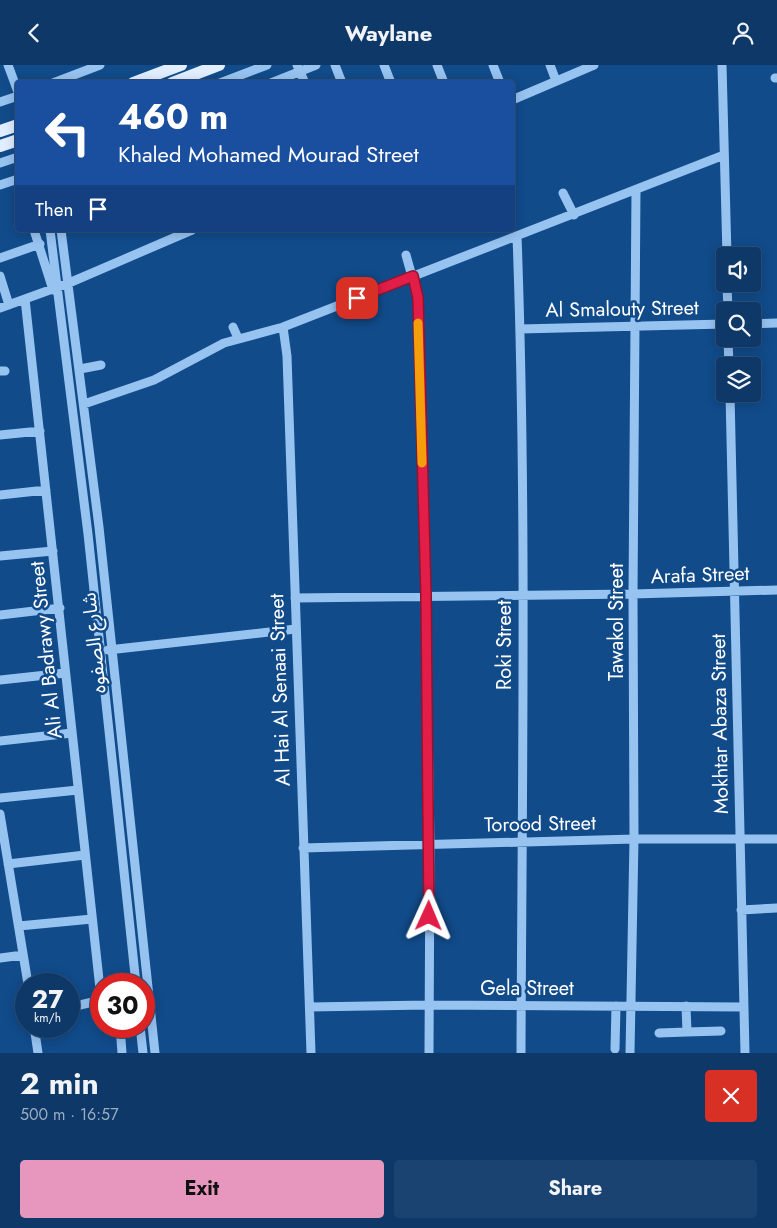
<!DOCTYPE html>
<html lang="en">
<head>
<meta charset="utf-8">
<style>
	body { margin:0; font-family:Jost,"Noto Sans Arabic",sans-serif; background:#1b4371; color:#f1f3f6; height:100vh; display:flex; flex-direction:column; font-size:19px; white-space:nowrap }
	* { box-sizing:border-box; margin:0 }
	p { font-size:16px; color:#9aacc0 }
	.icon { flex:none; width:28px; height:28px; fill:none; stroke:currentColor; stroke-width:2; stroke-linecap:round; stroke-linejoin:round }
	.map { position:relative; height:988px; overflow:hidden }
	.side { display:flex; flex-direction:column; background:#0d3868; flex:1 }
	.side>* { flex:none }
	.guide { position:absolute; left:15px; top:15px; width:500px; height:152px; border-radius:5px; box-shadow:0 2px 12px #0003,0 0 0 1px #2d527c; background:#1a4fa0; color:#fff; overflow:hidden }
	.controls { position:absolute; left:716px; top:182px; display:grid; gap:10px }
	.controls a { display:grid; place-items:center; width:45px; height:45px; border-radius:5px; background:#0d3868; box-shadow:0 2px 12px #0003,0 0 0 1px #2d527c; font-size:25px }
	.speed { position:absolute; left:15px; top:908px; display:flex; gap:10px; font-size:25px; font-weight:700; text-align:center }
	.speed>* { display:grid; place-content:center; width:65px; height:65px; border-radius:50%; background:#0d3868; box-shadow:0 2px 12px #0003,0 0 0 1px #2d527c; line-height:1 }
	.speed small { font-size:12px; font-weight:400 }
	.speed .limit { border:8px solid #d22; background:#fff; color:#111 }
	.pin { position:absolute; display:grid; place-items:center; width:42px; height:42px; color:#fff; margin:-21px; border-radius:10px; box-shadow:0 2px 8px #0006 }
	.me { position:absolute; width:55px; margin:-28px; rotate:1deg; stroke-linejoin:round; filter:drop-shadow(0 0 4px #0008) }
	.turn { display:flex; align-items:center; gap:18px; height:105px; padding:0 20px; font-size:22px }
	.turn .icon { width:65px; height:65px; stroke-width:2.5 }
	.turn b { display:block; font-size:35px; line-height:42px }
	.then { display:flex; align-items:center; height:48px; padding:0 20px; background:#0003; gap:10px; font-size:19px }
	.round { display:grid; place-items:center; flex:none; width:52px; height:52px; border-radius:5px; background:#1b4371 }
	.headline { display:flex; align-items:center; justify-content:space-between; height:85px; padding:0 20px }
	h1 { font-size:30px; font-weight:700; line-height:38px }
	.cta { display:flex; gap:10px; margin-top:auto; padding:10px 20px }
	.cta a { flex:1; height:58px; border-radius:5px; background:#e797bd; color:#111; font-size:20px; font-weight:700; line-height:58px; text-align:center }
	.cta a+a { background:#1b4371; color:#f1f3f6 }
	header { display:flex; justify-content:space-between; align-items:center; height:65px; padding:0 20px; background:#0d3868; font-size:22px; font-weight:700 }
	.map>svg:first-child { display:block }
</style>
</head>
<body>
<header><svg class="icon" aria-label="back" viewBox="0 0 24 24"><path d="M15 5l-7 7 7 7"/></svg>Waylane<svg class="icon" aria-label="person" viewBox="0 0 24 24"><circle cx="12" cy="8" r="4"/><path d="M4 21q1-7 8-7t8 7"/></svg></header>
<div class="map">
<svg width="777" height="988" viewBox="0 0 777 988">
	<rect width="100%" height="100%" fill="#114b8a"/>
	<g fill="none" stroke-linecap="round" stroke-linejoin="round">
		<!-- minor -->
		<path stroke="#97c3f1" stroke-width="9" d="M 8,0 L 18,27
			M 297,0 L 305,18
			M 335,0 L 342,18
			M 384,0 L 391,18
			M 437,0 L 444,18
			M 493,0 L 500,18
			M 550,0 L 556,16
			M 722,0 L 727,191
			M 775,13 L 777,13
			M 53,18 L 100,0
			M 220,18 L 267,0
			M 271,18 L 316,0
			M 512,35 L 594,0
			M 0,37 L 18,31
			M 0,98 L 18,92
			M 0,120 L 18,114
			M 563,128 L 574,150
			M 34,165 L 53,225
			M 50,165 L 88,469 L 136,919
			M 61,165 L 99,462 L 155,988
			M 517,171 C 527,443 522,716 521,988
			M 406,190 L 418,233 L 426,530 L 430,779 L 429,988
			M 0,193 L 40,179
			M 0,211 L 9,240
			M 727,219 L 728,246
			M 25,234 L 101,933
			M 0,243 L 69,218 L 192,165
			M 752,259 L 777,258
			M 233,262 L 238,273
			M 283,262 L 287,291 L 311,988
			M 520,264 L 725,259
			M 728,274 L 729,301
			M 80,304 L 101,300
			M 0,306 L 5,306
			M 730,329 L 745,988
			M 84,339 L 154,315 L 224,278 L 283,262 L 724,90
			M 0,370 L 40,366
			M 0,430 L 46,425
			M 0,491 L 53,486
			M 295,533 L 633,529 L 777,525
			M 0,550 L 60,543
			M 108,585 L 296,564
			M 0,615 L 65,608
			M 0,676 L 72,668
			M 0,733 L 78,725
			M 0,749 L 28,919
			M 303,783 L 634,774 L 777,774
			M 8,799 L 85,790
			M 741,845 L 777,843
			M 19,861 L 92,854
			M 0,893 L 23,890
			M 80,940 L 101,935
			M 686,941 L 687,967 L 721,966
			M 310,942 L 427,940 L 744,942
			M 34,961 L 38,988
			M 120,961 L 122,988
			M 140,961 L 143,988
			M 659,968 L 687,967
			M 615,984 L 616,941
			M 630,988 L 634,774 L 633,529 L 636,125"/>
		<!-- major -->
		<path stroke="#e1eeff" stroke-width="12" d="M 133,18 L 181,0
			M 172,18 L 219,0
			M 0,66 L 18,60
			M 0,81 L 18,75"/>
	</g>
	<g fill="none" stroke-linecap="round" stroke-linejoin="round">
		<!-- route casing -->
		<g stroke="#92132f" stroke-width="12">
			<path id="route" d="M 357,233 L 413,211 L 418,233 L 426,530 L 429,851"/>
		</g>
		<!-- route -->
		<use href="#route" stroke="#e11d48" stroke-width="9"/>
		<!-- slow -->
		<path stroke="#f59e0b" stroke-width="9" d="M 418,258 L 422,398"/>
	</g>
	<g text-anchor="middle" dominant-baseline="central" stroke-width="5" stroke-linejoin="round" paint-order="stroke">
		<!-- street labels -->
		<g font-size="20" fill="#fff" stroke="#114b8a">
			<text transform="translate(622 244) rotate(-1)">Al Smalouty Street</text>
			<text transform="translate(700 510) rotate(-2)">Arafa Street</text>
			<text transform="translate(616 557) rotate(-90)">Tawakol Street</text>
			<text transform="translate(94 578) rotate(-96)">شارع الصفوه</text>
			<text transform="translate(504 580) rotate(-90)">Roki Street</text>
			<text transform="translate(46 585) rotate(-96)">Ali Al Badrawy Street</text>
			<text transform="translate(280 625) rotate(-92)">Al Hai Al Senaai Street</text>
			<text transform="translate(720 659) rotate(-91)">Mokhtar Abaza Street</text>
			<text transform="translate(540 759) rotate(-1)">Torood Street</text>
			<text x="527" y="923">Gela Street</text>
		</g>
	</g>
</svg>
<div class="controls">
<a><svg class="icon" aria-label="sound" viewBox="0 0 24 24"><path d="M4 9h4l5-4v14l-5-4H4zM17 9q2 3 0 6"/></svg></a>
<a><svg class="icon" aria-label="search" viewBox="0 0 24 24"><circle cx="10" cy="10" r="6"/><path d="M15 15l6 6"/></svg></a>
<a><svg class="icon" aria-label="layers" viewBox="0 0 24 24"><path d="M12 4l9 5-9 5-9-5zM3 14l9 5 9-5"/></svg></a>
</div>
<div class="speed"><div>27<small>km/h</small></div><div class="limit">30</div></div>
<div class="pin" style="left:357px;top:233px;background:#d93025"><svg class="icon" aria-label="arrive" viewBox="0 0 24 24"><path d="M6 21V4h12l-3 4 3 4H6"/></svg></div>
<svg class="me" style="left:429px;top:851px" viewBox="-20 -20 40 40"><path d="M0-17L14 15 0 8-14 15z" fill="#e11d48" stroke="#fff" stroke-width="4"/></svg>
<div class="guide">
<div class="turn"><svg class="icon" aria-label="left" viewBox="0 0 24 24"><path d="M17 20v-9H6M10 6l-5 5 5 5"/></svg><div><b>460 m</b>Khaled Mohamed Mourad Street</div></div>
<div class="then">Then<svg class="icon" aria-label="arrive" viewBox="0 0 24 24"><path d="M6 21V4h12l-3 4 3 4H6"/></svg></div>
</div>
</div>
<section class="side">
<div class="headline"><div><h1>2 min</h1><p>500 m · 16:57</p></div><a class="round" style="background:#d93025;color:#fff"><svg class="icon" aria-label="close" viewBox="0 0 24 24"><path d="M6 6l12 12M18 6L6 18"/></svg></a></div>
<div class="cta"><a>Exit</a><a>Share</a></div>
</section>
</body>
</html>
